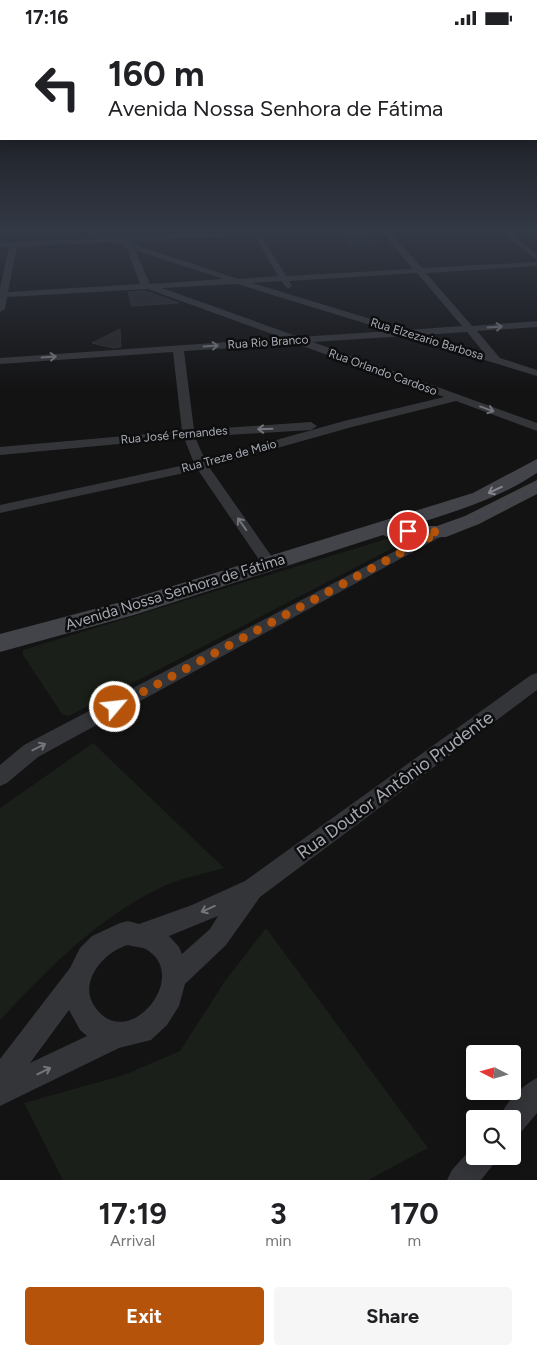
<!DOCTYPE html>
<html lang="en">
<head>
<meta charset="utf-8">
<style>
	body { margin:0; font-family:Figtree,sans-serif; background:#f6f6f6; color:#202124; height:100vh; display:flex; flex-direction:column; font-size:19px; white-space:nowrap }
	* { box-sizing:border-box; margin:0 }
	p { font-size:16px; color:#757577 }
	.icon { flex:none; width:28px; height:28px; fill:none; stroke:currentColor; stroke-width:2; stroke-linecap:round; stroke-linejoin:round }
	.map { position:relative; height:1145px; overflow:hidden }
	.side { display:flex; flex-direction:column; background:#fff; flex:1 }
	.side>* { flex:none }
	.hud { position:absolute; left:0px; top:0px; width:538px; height:105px; box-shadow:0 2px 12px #0003; background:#fff; color:#202124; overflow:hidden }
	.needle { width:32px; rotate:276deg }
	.buttons { position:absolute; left:466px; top:1010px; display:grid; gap:10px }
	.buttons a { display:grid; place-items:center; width:55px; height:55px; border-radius:5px; background:#fff; box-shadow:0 2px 12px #0003; font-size:25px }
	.pin { position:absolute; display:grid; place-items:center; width:42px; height:42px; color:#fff; margin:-21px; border:2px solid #fff; border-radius:50%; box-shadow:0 1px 5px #0007 }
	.me { position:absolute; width:55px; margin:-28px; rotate:62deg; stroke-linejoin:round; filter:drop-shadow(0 0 4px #0008) }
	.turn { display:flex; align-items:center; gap:18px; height:105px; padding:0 25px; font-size:22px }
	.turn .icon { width:65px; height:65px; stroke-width:2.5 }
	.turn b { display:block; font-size:35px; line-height:42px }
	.eta { display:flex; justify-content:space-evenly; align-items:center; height:85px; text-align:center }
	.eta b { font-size:30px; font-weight:700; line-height:35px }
	.primary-button { display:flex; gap:10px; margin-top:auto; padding:10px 25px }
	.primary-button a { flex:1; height:58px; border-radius:5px; background:#b45309; color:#fff; font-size:20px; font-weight:700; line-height:58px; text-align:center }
	.primary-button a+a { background:#f6f6f6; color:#202124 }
	.status { display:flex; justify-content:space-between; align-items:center; height:35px; padding:0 25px; background:#fff; direction:ltr }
	.status svg { height:14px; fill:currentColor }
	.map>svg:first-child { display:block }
</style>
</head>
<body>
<div class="status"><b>17:16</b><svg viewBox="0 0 49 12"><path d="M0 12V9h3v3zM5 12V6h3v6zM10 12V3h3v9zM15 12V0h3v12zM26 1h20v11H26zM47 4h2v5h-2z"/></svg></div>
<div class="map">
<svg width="537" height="1145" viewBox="0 0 537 1145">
	<rect width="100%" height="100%" fill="#131314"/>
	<!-- green -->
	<path fill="#1a1f1a" d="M 396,501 L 403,505 L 393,513 L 69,681 L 62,679 L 23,620 L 23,615 Z
		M 93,708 L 224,833 C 204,839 181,843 162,852 C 97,883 48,934 0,985 L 0,773 Z
		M 266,893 L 428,1113 L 368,1145 L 63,1145 L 24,1068 L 124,1040 L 180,1016 L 225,946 Z"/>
	<!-- building -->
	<path fill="#262628" stroke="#2d2d30" d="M 338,196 L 364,196 L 375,209 L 349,210 Z
		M 128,257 L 145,256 L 179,268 L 132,271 Z
		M 120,294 L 121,312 L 113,313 L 92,308 Z"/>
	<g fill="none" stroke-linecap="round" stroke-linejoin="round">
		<!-- street -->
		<path fill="#343539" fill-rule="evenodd" d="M 84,196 C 98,195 110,202 125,202 L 124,196 L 132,196 L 132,201 L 296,196 L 292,198 L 261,200 L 286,241 L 413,234 L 381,196 L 389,196 L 422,233 L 537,227 L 537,231 L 426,238 L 472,291 L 537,286 L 537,292 L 477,296 L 500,323 L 537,335 L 537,341 L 406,301 L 313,307 L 537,388 L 537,396 L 456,366 L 352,392 L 209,432 L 277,529 L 269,534 L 264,532 L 198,435 L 0,478 L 0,470 L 194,428 L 184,403 L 0,420 L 0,412 L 182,396 L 173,317 L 0,329 L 0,323 L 283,303 L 148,254 L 7,262 L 5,274 L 0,277 L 0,253 L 9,212 L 0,212 L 0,208 L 101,203 ZM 254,200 L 278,241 L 238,244 L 133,209 L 133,206 ZM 113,207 L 126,211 L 140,249 L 8,257 L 17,212 ZM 135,215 L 223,244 L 150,249 ZM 417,238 L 462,291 L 407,295 L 252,248 L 281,246 L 288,254 L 292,251 L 289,246 ZM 237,249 L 390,296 L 299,302 L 162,253 ZM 467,297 L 485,319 L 423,300 ZM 297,309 L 444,362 L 344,386 L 205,425 L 195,402 L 311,395 L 317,391 L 311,387 L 194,395 L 184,316 Z
			M 499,196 L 507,196 L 537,219 L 537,225 Z
			M 439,493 L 446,497 L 444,500 L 38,722 L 7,748 L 0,751 L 0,730 L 24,710 Z
			M 537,638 L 537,655 L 260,862 L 226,910 L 185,949 L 179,971 L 167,990 L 151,1005 L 119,1013 L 0,1071 L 0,1024 L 70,933 L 80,913 L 92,901 L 120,888 L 128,886 L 139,889 L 192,870 L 245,846 L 531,640 ZM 218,881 L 210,894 L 182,919 L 179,912 L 169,901 ZM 128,910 C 135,912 145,912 150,917 C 188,945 127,1018 95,972 C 77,947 105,916 128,910 ZM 69,975 L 80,995 L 87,1001 L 30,1028 Z
			M 537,1043 L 537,1078 L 522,1096 L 512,1100 L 512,1084 L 499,1084 C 505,1068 522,1050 537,1043 Z
			M 475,1109 L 475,1121 L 496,1121 L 492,1131 L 481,1145 L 447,1145 L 452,1135 Z"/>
		<!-- secondary -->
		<path fill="#434449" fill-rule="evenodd" d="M 537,424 L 537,438 C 496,465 456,476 410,491 L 437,491 L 465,481 L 537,445 L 537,459 L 479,489 L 446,502 L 392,504 L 383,500 L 134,580 L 0,617 L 0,599 L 121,567 L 473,458 Z"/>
	</g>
	<!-- one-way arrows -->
	<defs><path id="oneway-shaft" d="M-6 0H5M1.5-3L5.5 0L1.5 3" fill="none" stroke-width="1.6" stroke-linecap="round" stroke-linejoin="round" transform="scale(1.25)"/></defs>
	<g stroke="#73757c">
		<use href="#oneway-shaft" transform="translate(495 292) rotate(-4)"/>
		<use href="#oneway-shaft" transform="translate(211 311) rotate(-4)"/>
		<use href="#oneway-shaft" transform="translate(49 322) rotate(-4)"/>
		<use href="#oneway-shaft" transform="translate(487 374) rotate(20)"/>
		<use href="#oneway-shaft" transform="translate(265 394) rotate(178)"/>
		<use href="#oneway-shaft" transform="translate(242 489) rotate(-125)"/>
		<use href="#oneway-shaft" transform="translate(39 712) rotate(-27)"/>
		<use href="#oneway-shaft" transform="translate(208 874) rotate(156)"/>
		<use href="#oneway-shaft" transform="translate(44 1036) rotate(-26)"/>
	</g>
	<use stroke="#83868e" href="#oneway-shaft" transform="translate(495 455) rotate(155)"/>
	<!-- sky -->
	<linearGradient id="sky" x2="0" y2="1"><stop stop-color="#0a0a0b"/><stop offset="0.55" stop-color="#333945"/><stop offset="1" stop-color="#333945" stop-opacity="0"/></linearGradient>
	<rect width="537" height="356" fill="url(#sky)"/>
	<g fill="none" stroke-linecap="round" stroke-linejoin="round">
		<!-- route -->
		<path stroke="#b45309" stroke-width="9" stroke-dasharray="0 16.2" d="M 115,672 L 439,497 L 408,496"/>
	</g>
	<g text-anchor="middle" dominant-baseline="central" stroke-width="5" stroke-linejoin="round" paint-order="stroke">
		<!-- far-street labels -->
		<g font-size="12" fill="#a6aab3" stroke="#0e0e0f">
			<text transform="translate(427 304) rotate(17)">Rua Elzezario Barbosa</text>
			<text transform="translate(268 307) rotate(-4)">Rua Rio Branco</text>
			<text transform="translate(383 337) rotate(20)">Rua Orlando Cardoso</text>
			<text transform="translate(174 400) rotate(-5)">Rua José Fernandes</text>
			<text transform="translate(229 421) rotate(-15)">Rua Treze de Maio</text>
		</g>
		<!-- street labels -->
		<g font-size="15" fill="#a6aab3" stroke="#0e0e0f">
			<text transform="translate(175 557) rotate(-17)">Avenida Nossa Senhora de Fátima</text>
		</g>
		<!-- near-street labels -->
		<g font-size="18" fill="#a6aab3" stroke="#0e0e0f">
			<text transform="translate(395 750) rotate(-36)">Rua Doutor Antônio Prudente</text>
		</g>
	</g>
</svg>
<div class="buttons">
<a><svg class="needle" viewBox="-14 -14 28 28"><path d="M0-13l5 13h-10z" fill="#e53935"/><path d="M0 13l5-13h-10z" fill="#757577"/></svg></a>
<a><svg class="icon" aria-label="search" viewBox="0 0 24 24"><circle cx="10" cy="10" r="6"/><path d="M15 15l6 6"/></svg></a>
</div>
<div class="pin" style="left:408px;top:496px;background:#d93025"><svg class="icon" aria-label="arrive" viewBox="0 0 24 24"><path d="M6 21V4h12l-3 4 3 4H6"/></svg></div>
<svg class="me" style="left:115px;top:672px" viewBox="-20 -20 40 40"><circle r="17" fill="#b45309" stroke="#fff" stroke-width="3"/><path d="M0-11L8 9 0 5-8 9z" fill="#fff"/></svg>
<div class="hud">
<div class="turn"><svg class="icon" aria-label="left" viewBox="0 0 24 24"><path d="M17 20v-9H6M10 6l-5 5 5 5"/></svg><div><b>160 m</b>Avenida Nossa Senhora de Fátima</div></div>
</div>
</div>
<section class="side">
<div class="eta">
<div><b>17:19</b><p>Arrival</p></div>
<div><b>3</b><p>min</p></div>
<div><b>170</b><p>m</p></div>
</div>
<div class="primary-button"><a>Exit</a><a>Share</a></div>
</section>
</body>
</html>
